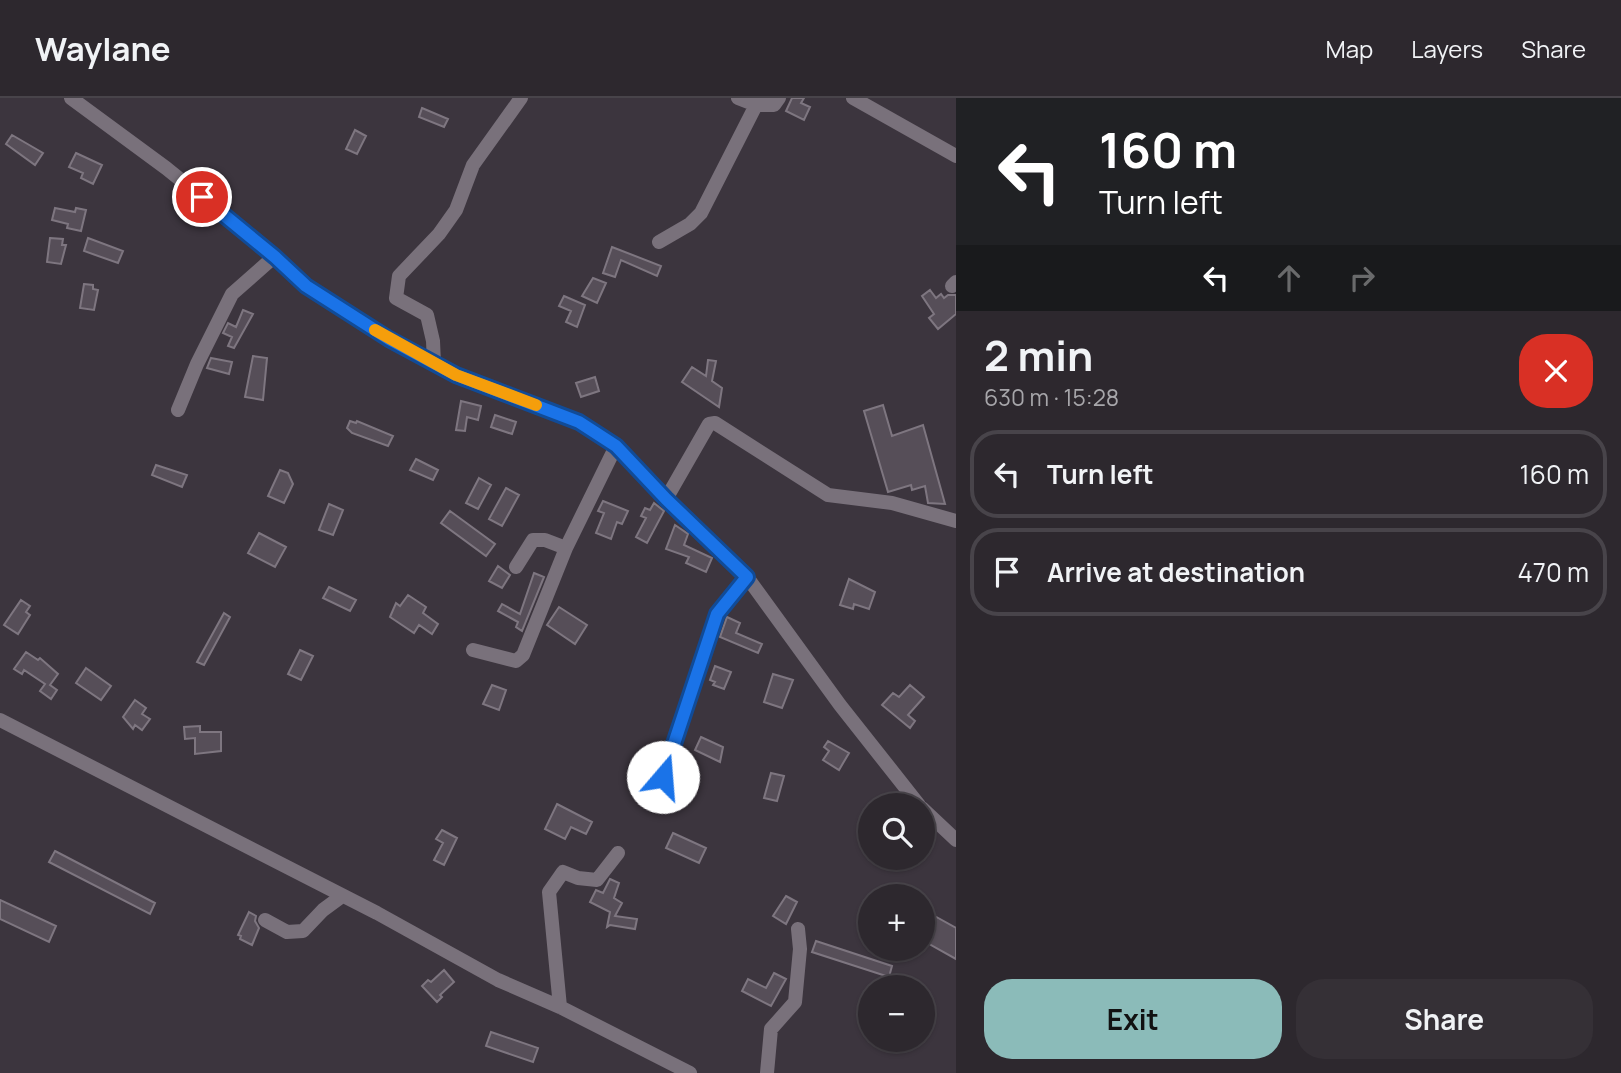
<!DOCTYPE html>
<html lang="en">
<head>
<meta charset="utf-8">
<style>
	body { margin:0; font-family:Manrope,sans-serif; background:#353036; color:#f1f3f6; height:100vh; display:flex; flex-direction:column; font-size:26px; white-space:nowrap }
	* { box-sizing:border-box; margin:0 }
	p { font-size:23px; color:#a7a6aa }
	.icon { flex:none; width:38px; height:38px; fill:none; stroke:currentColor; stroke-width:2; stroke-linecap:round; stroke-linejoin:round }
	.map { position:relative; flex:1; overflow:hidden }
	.side { display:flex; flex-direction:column; background:#2d282e; width:665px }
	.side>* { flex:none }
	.banner { background:#202124; color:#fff; overflow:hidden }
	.tools { position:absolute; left:858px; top:695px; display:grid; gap:14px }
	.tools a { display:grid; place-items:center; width:77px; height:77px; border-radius:50%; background:#2d282e; box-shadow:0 2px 5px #0004,0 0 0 2px #48444a; font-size:35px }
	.pin { position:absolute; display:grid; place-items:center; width:60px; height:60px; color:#fff; margin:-30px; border:4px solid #fff; border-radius:50%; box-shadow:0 2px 7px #0007 }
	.me { position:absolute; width:77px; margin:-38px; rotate:18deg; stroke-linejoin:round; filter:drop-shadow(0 0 5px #0008) }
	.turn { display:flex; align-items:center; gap:24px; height:147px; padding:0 28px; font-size:32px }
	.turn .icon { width:91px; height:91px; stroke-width:2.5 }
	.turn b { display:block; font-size:49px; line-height:60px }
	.lanes { display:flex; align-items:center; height:66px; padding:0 28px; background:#0003; justify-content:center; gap:35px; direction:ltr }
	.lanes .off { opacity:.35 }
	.round { display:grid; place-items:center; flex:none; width:74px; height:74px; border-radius:28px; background:#353036 }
	.overview { display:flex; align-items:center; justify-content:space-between; height:119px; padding:0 28px }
	h1 { font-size:42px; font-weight:700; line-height:52px }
	.action { display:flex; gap:14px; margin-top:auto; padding:14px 28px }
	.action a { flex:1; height:80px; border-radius:28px; background:#8bbbb9; color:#111; font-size:28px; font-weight:700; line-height:80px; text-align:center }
	.action a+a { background:#353036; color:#f1f3f6 }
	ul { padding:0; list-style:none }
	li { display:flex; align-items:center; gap:21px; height:88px; margin:0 14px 10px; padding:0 14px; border:4px solid #48444a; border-radius:28px }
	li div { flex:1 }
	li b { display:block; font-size:26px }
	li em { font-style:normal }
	header { display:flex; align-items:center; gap:42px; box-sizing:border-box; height:98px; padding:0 35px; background:#2d282e; border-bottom:2px solid #48444a }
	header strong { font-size:33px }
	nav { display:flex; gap:38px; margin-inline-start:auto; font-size:24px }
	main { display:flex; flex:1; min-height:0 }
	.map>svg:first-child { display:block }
</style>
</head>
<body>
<header>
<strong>Waylane</strong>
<nav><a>Map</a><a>Layers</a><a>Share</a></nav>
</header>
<main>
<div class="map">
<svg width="956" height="975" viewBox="0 0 956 975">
	<rect width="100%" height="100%" fill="#3c353e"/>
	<!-- building -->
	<path fill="#564e58" stroke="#7e7680" stroke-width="2" d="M 792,0 L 804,0 L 801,5 L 810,9 L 804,22 L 786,13 Z
		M 422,10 L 448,21 L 444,29 L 419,19 Z
		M 355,32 L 366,38 L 357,56 L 346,51 Z
		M 12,37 L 43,55 L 35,67 L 6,46 Z
		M 76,55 L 102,67 L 93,86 L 81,80 L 83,75 L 69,69 Z
		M 55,110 L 75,114 L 76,110 L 86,112 L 81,133 L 67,130 L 68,126 L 52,122 Z
		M 50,140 L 63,141 L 62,147 L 66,147 L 61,166 L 47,164 Z
		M 88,140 L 123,153 L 118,165 L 84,153 Z
		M 612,149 L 661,168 L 657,178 L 621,162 L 615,179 L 603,175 Z
		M 593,180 L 606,185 L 597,205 L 582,198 Z
		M 84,186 L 93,187 L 93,191 L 98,192 L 94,212 L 80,210 Z
		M 930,192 L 936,200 L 941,196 L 944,200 L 948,197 L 956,197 L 956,216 L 938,231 L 929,220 L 934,216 L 922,198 Z
		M 564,198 L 585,207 L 577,229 L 566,224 L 571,213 L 559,208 Z
		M 243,212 L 253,216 L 234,250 L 228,248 L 232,239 L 223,235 L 228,225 L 236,229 Z
		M 253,258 L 267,260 L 263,302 L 245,299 Z
		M 211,260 L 232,264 L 229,276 L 207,270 Z
		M 708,262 L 716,263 L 712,283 L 722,290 L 719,309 L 682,284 L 692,269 L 706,278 Z
		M 595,279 L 599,293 L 581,299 L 576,285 Z
		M 461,303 L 481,308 L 478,322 L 467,319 L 465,333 L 456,332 Z
		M 883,307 L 892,338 L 923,327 L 945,406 L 928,405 L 925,388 L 912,392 L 911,387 L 888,394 L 864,313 Z
		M 495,317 L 516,324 L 512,336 L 491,329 Z
		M 350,323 L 356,325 L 357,323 L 393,338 L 388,348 L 352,335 L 347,330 Z
		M 416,361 L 438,372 L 433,382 L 410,372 Z
		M 156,367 L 187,377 L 182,389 L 152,377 Z
		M 280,372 L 288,375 L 293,386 L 284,405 L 268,398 Z
		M 479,380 L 491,387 L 478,411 L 466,405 Z
		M 506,390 L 519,397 L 502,428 L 489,421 Z
		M 603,403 L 628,413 L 622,426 L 617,424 L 611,441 L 596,435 L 604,415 L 598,413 Z
		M 654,405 L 664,413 L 647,445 L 636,439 L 646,420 L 641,418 L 645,410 L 650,412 Z
		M 329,406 L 343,412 L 333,437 L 319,432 Z
		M 450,413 L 495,446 L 486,458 L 441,425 Z
		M 675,427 L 688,436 L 684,447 L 712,460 L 706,474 L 686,465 L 689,459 L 666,451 Z
		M 259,435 L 286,449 L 275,469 L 248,455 Z
		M 498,468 L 510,477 L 502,490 L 489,483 Z
		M 534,475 L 544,479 L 522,533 L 516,529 L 518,524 L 498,513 L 502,506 L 520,516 Z
		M 849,481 L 875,494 L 869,511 L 854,506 L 853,511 L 840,507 Z
		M 329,489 L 356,502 L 350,513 L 323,500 Z
		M 408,497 L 426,509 L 423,515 L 438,526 L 432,536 L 419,527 L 414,535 L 390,519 L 396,505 L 400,508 Z
		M 21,502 L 30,508 L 26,514 L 30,517 L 18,536 L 4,527 Z
		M 559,509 L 587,527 L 575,546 L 547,527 Z
		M 224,515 L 230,519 L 204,567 L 197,564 Z
		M 727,519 L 740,525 L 736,535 L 762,546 L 758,555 L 720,539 Z
		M 300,552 L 313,558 L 301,582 L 288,576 Z
		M 26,554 L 38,562 L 40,560 L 58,576 L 50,587 L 57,592 L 51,601 L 40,593 L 45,586 L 24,572 L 22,576 L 14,571 Z
		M 715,568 L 731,574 L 724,591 L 713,587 L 715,584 L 710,582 Z
		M 86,570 L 111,588 L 101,602 L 76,585 Z
		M 773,576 L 793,582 L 782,610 L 764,604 Z
		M 492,587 L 506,592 L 499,612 L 483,606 Z
		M 910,587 L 924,599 L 908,617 L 915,623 L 910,630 L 882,607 L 893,595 L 899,599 Z
		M 135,602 L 146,610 L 142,616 L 150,621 L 142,632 L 135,627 L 133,631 L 123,619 Z
		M 200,628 L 200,634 L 221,634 L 221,653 L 195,656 L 195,640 L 185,641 L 184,629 Z
		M 701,639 L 723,649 L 720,664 L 695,652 Z
		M 828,643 L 849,655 L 839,672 L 823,662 L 829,653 L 824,649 Z
		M 771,675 L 784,678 L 777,703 L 764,700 Z
		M 649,686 L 661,689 L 657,711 L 639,706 L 642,697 L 646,698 Z
		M 557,706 L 592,724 L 586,736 L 571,729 L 565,741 L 545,731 Z
		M 442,732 L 457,740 L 444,767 L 434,762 L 443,745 L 436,741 Z
		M 673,735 L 706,750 L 699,765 L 666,750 Z
		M 55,753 L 155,805 L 150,816 L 49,764 Z
		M 610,781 L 619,785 L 614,800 L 622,805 L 615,818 L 637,821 L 635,831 L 610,827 L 607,829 L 610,814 L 590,804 L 596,792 L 603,795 Z
		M 786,798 L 797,804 L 786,826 L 773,818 Z
		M 0,802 L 56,828 L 49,844 L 0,821 Z
		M 249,814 L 256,818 L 255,823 L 259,830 L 252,847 L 240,841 L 241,838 L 238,837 Z
		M 931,816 L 956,830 L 956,861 L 922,842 L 922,832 Z
		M 816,843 L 892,868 L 889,879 L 812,854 Z
		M 444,872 L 454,884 L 440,897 L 442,899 L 437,904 L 422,888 L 428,882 L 431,884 Z
		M 774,875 L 786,881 L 771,908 L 742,893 L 748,881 L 766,890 Z
		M 491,934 L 538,950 L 533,964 L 486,948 Z"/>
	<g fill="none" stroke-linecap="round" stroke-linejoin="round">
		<!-- minor -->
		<path stroke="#79717b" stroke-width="14" d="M 71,0 L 166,70 L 275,158 L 306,188 L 389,241 L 456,277 L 579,324 L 616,348 L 666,401 L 747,479 L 840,607 L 919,707
			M 738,0 L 756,7 L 774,7 L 779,0
			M 853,0 L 956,58
			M 659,144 L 690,126 L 701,115 L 756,7
			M 952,188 L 956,184
			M 434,265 L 433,243 L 427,217 L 396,200 L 399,178 L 439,136 L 456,112 L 473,67 L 521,0
			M 178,312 L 197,266 L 232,196 L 275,158
			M 666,401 L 709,326 L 715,325 L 828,397 L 892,405 L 956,423
			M 516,469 L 533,442 L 545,442 L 566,450
			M 473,552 L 516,563 L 523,557 L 566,450 L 616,348
			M 0,622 L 377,815 L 498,882 L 560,909 L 690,975
			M 663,679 L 717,516 L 747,479
			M 922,710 L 956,742
			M 265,822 L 287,834 L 303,833 L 323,812 L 342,798
			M 560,909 L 549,794 L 563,774 L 578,780 L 597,782 L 618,755
			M 767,975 L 771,931 L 795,904 L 800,851 L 798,831"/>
	</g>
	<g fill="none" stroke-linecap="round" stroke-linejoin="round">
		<!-- route casing -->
		<g stroke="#114b97" stroke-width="18">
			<path id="route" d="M 202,99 L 275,159 L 306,188 L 389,241 L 456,277 L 579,324 L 616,348 L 666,401 L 747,479 L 717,516 L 663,679"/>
		</g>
		<!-- route -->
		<use href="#route" stroke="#1a73e8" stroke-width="12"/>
		<!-- slow -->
		<path stroke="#f59e0b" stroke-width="12" d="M 375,232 L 456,277 L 536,307"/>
	</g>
</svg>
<div class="tools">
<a><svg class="icon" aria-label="search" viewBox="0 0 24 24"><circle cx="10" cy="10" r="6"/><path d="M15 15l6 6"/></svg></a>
<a>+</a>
<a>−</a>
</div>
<div class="pin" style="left:202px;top:99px;background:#d93025"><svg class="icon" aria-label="arrive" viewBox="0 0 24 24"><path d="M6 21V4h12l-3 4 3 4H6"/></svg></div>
<svg class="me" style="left:663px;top:679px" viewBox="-20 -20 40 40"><circle r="19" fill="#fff"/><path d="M0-13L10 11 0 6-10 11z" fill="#1a73e8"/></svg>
</div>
<section class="side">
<div class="banner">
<div class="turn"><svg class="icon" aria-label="left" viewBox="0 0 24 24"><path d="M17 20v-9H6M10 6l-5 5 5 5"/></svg><div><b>160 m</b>Turn left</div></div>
<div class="lanes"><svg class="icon" aria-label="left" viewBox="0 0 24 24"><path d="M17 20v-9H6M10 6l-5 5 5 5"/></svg><svg class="icon off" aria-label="ahead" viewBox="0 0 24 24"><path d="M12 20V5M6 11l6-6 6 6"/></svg><svg class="icon off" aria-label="right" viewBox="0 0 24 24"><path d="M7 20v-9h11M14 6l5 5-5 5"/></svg></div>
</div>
<div class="overview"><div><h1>2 min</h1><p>630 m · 15:28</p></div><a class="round" style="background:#d93025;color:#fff"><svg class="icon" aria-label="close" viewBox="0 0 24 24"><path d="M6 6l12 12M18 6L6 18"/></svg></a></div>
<ul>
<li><svg class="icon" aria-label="left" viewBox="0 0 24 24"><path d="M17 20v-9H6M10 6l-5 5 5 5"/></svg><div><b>Turn left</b></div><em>160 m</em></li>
<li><svg class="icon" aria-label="arrive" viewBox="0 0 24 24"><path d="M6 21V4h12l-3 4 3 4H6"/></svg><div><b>Arrive at destination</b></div><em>470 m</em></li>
</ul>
<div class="action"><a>Exit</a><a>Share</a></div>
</section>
</main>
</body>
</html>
